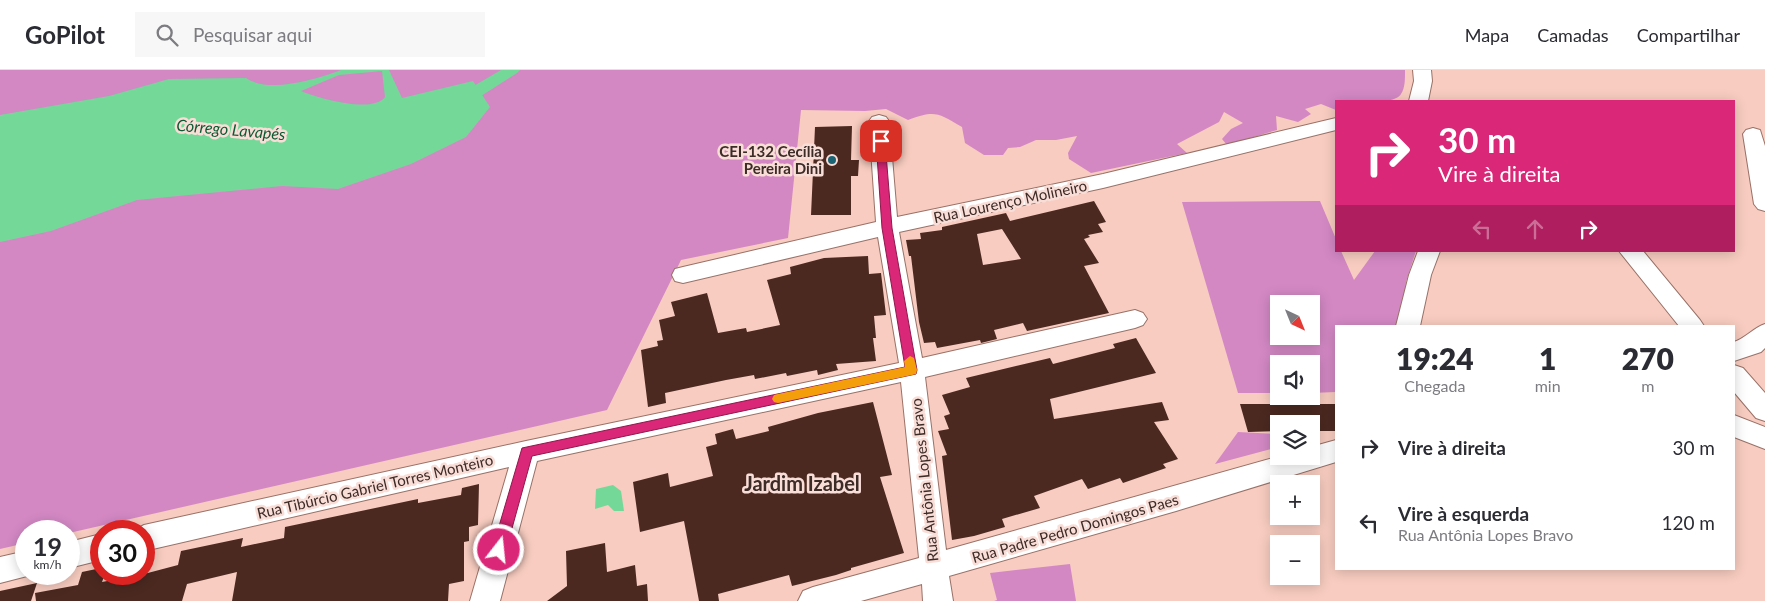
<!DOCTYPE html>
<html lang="pt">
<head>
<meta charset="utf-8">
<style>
	body { margin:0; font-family:Lato,sans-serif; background:#f7f7f7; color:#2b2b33; height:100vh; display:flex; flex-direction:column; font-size:19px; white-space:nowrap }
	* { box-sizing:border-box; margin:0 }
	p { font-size:16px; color:#7c7c81 }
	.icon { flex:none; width:28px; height:28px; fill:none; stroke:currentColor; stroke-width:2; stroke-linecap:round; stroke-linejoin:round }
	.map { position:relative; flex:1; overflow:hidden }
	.panel { position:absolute; left:1335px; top:255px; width:400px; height:245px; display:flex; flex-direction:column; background:#fff; border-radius:0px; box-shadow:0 2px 12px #0003 }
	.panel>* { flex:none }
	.banner { position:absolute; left:1335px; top:30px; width:400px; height:152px; border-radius:0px; box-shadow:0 2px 12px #0003; background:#db2777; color:#fff; overflow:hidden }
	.needle { width:32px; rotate:137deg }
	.buttons { position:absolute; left:1270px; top:225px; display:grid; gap:10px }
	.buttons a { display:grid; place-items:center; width:50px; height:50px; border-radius:0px; background:#fff; box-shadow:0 2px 12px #0003; font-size:25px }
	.speed { position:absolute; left:15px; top:450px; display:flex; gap:10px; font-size:25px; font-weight:700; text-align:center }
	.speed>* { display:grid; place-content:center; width:65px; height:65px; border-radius:50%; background:#fff; box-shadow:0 2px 12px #0003; line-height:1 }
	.speed small { font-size:12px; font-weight:400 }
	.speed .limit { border:8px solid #d22; background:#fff; color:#111 }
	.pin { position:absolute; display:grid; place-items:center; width:42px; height:42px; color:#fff; margin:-21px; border-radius:10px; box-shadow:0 2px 8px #0006 }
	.me { position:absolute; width:55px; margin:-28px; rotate:16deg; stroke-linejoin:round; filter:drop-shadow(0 0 4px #0008) }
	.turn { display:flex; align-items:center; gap:18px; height:105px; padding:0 20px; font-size:22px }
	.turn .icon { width:65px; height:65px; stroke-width:2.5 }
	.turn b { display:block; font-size:35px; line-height:42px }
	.lanes { display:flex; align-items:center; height:48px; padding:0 20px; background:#0003; justify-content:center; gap:25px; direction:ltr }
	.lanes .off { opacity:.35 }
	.eta { display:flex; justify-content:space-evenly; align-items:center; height:85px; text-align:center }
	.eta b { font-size:30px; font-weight:800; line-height:35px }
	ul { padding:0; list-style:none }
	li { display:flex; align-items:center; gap:15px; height:75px; padding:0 20px }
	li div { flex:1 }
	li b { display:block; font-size:19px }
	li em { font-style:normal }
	header { display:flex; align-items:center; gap:30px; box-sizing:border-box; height:70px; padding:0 25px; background:#fff; border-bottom:1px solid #e1e1e2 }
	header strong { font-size:24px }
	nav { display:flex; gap:28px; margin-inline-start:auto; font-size:18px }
	.search { width:350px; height:45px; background:#f7f7f7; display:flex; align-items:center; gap:12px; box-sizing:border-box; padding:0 18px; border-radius:0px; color:#7c7c81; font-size:19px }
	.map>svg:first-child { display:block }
</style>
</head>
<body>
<header>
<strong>GoPilot</strong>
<div class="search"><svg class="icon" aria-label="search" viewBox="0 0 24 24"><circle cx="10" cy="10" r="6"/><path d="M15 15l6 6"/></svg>Pesquisar aqui</div>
<nav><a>Mapa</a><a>Camadas</a><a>Compartilhar</a></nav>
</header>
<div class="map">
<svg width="1765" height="531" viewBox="0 0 1765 531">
	<rect width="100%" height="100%" fill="#f8ccc0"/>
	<!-- green -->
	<path fill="#d388c4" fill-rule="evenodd" d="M 0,0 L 1405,0 L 1405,2 C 1405,10 1405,18 1401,24 C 1394,36 1350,31 1336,31 L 1336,40 L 1321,34 L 1305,39 L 1311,44 L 1298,52 L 1276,46 L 1277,60 L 1227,75 L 1222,69 L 1231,59 L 1243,53 L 1224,42 L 1219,52 L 1177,74 L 1187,83 L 1091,103 L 1069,89 L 1068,83 L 1077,66 L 1056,70 L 1036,70 L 1020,77 L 1008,78 L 1003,85 L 984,85 L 965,73 L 962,57 C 937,43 936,40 908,50 L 886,39 L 865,41 L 801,40 L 788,168 L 681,190 L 607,340 L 69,463 L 69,461 L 26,461 L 26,473 L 0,479 Z
		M 1320,131 L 1336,169 L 1336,181 L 1341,181 L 1354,210 L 1375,181 L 1416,181 L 1406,212 L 1403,256 L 1336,256 L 1336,322 L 1311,323 L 1311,294 L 1279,294 L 1279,323 L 1238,323 L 1182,132 ZM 1279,234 L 1311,234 L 1311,266 L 1279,266 Z
		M 1238,362 L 1279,364 L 1279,377 L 1215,394 Z
		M 1070,494 L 1076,531 L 994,531 L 997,530 L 990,503 Z"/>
	<!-- water -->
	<path fill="#74d899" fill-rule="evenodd" d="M 341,0 L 389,0 L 402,28 L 473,11 L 490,37 L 466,67 L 411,94 L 338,119 L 282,116 L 137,130 L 51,161 L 0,172 L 0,45 L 109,26 L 169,9 L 246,8 C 268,24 317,9 341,0 ZM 382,1 L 385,27 C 373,44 317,28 301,21 L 339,5 Z
		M 613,415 L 621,421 L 624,441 L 614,441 L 608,435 L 595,439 L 596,419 Z"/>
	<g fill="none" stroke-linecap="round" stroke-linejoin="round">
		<!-- canal -->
		<path fill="#74d899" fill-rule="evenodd" d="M 501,0 L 520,0 L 517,3 L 467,35 L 455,35 L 453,31 L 455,27 Z"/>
	</g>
	<!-- building -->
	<path fill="#4b2921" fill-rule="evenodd" d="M 852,56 L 851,90 L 859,90 L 858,106 L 851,106 L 851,145 L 811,145 L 815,57 Z
		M 1094,131 L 1106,152 L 1098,154 L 1103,162 L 1088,165 L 1090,167 L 1084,169 L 1099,193 L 1084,196 L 1109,243 L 1027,261 L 1023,253 L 994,260 L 997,269 L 981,273 L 980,270 L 937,278 L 935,272 L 924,273 L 919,252 L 911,186 L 909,186 L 906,170 L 921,169 L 920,163 L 942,160 L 942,157 L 1006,143 L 1010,151 ZM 1002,159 L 1021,189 L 983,195 L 977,164 Z
		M 868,186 L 869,204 L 881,203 L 886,245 L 874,246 L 876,268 L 873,268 L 876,291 L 836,294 L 838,300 L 818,305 L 817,300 L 787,306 L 786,303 L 755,309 L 754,305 L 726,310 L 665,323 L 666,333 L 648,337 L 641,280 L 658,276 L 657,271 L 663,270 L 659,250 L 675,246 L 671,232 L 707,223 L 718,263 L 746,258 L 747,262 L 780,255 L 767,210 L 791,204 L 790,197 L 824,188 Z
		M 1136,268 L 1156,303 L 1050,329 L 1054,349 L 1162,332 L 1169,350 L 1154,352 L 1178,389 L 1163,394 L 1166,398 L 1123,413 L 1120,408 L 1088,419 L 1082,409 L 1034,426 L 1040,438 L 1002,449 L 1005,457 L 974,466 L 952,470 L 942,386 L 947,385 L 938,361 L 949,359 L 944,346 L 950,344 L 942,325 L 970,317 L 966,308 L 1050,288 L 1053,294 L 1115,278 L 1113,274 Z
		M 873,332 L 892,405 L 880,407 L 904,483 L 851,498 L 851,500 L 836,505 L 792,516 L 789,505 L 718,524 L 719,531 L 699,531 L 684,451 L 640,462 L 633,412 L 668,403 L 670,417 L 713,406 L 706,377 L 717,374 L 715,364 L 733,359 L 736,369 L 769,361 L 768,357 L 818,343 Z
		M 1240,334 L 1336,334 L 1336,361 L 1311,361 L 1311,354 L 1279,354 L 1279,361 L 1248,362 Z
		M 479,414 L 478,455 L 469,457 L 469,471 L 464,472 L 464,511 L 449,514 L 448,531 L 232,531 L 237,502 L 187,514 L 182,531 L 36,531 L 35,523 L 78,515 L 82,502 L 101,498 L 101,504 L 105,504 L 102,512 L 144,504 L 178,495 L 181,481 L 243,468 L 241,477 L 284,468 L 285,457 L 418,429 L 418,433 L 461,425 L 462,418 Z
		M 605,473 L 607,502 L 635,495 L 637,516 L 647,514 L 648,531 L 547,531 L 567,516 L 566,481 Z
		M 37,513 L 31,531 L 0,531 L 0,521 Z"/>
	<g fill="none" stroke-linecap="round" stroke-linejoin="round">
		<!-- street casing -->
		<g stroke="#997167" stroke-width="2">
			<path id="street" d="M 1413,0 L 1431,0 L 1432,11 L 1428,31 L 1409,31 L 1414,11 Z
				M 879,45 L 886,47 L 889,51 L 897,147 L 1103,104 L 1336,48 L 1336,60 L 1103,118 L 899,162 L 922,288 L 1135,240 L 1143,243 L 1147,249 L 1143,255 L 1135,258 L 925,307 L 946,480 L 1280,386 L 1311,386 L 1311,377 L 1336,370 L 1336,392 L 1176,441 L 949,506 L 953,531 L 923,531 L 922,514 L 861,531 L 798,531 L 803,521 L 813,517 L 919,488 L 901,312 L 537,391 L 500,531 L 470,531 L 509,397 L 144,481 L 144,461 L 133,461 L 144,455 L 526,371 L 899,293 L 878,167 L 683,213 L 675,211 L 672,205 L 675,199 L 683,197 L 876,152 L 869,51 L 872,47 Z
				M 1753,58 L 1760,60 L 1765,76 L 1765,141 L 1758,139 L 1754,134 L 1743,64 L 1746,60 Z
				M 1418,181 L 1440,181 L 1431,205 L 1420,256 L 1396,256 L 1409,205 Z
				M 1619,181 L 1643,181 L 1700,250 L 1704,256 L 1679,256 Z
				M 1765,254 L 1765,278 L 1761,282 L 1734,291 L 1734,272 C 1746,268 1753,258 1765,254 Z
				M 1734,295 L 1743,298 L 1765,323 L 1765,351 L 1756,348 L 1734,322 Z
				M 1734,345 L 1765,357 L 1765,379 L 1734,367 Z
				M 101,464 L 101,490 L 69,498 L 69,472 Z
				M 26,481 L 26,504 L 35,504 L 0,513 L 0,487 Z"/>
		</g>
		<!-- street -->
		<use href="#street" fill="#fff" fill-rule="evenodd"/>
	</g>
	<!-- route -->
	<path fill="#db2777" stroke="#8e194d" d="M 877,68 L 881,68 L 885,71 L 892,158 L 917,300 L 916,304 L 532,386 L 506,480 L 504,485 L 499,487 L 494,485 L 492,480 L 522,378 L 905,297 L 882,158 L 876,71 Z"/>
	<!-- slow -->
	<path fill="#f59e0b" d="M 910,286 L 914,288 L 917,300 L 916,304 L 912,305 L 778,333 L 774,332 L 772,329 L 774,325 L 778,324 L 905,297 L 904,291 Z"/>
	<!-- markers -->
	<circle fill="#1c6473" stroke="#f9ddd7" stroke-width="2" cx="832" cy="90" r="5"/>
	<g text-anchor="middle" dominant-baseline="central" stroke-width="5" stroke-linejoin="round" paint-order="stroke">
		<!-- poi labels -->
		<g font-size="15" font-weight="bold" fill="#3c2b27" stroke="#f9ddd7" text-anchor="end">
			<text x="822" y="81">CEI-132 Cecília<tspan x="822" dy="17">Pereira Dini</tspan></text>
		</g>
		<!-- street labels -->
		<g font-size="15" fill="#3c2b27" stroke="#f9ddd7">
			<text transform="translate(1010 131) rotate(-12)">Rua Lourenço Molineiro</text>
			<text transform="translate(924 410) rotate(-96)">Rua Antônia Lopes Bravo</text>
			<text transform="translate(375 416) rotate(-13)">Rua Tibúrcio Gabriel Torres Monteiro</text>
			<text transform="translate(1075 458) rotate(-16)">Rua Padre Pedro Domingos Paes</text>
		</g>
		<!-- water labels -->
		<g font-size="16" font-style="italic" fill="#0b5931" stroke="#f9ddd7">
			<text transform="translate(231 59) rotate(5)">Córrego Lavapés</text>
		</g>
		<!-- district labels -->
		<g font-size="20" font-weight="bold" fill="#3c2b27" stroke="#f9ddd7">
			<text x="802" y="413">Jardim Izabel</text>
		</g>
	</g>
</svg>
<div class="buttons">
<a><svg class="needle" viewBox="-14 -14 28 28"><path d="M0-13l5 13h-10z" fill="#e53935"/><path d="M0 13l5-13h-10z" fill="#7c7c81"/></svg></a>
<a><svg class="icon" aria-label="sound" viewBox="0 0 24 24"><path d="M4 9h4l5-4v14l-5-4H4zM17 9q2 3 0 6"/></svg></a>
<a><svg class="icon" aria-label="layers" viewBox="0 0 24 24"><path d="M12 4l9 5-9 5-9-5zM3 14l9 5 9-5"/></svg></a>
<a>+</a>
<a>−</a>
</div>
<div class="speed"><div>19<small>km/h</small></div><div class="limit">30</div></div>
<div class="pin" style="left:881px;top:71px;background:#d93025"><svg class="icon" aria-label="arrive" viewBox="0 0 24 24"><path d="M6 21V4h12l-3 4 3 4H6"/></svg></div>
<svg class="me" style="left:499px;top:480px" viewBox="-20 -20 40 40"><circle r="17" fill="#db2777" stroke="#fff" stroke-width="3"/><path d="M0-11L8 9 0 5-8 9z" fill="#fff"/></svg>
<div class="banner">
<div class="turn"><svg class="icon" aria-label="right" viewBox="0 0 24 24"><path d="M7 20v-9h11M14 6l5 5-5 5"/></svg><div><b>30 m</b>Vire à direita</div></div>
<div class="lanes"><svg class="icon off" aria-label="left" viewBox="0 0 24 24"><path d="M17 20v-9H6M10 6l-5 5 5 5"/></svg><svg class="icon off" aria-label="ahead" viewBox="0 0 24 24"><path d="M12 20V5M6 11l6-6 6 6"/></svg><svg class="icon" aria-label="right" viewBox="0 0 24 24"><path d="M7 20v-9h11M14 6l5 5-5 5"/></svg></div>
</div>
<section class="panel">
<div class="eta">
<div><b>19:24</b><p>Chegada</p></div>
<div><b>1</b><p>min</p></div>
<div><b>270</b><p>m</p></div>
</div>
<ul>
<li><svg class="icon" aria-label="right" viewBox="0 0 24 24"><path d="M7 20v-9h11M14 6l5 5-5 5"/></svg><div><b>Vire à direita</b></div><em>30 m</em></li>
<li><svg class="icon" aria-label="left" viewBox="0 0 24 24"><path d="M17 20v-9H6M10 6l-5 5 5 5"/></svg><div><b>Vire à esquerda</b><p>Rua Antônia Lopes Bravo</p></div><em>120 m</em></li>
</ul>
</section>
</div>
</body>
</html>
